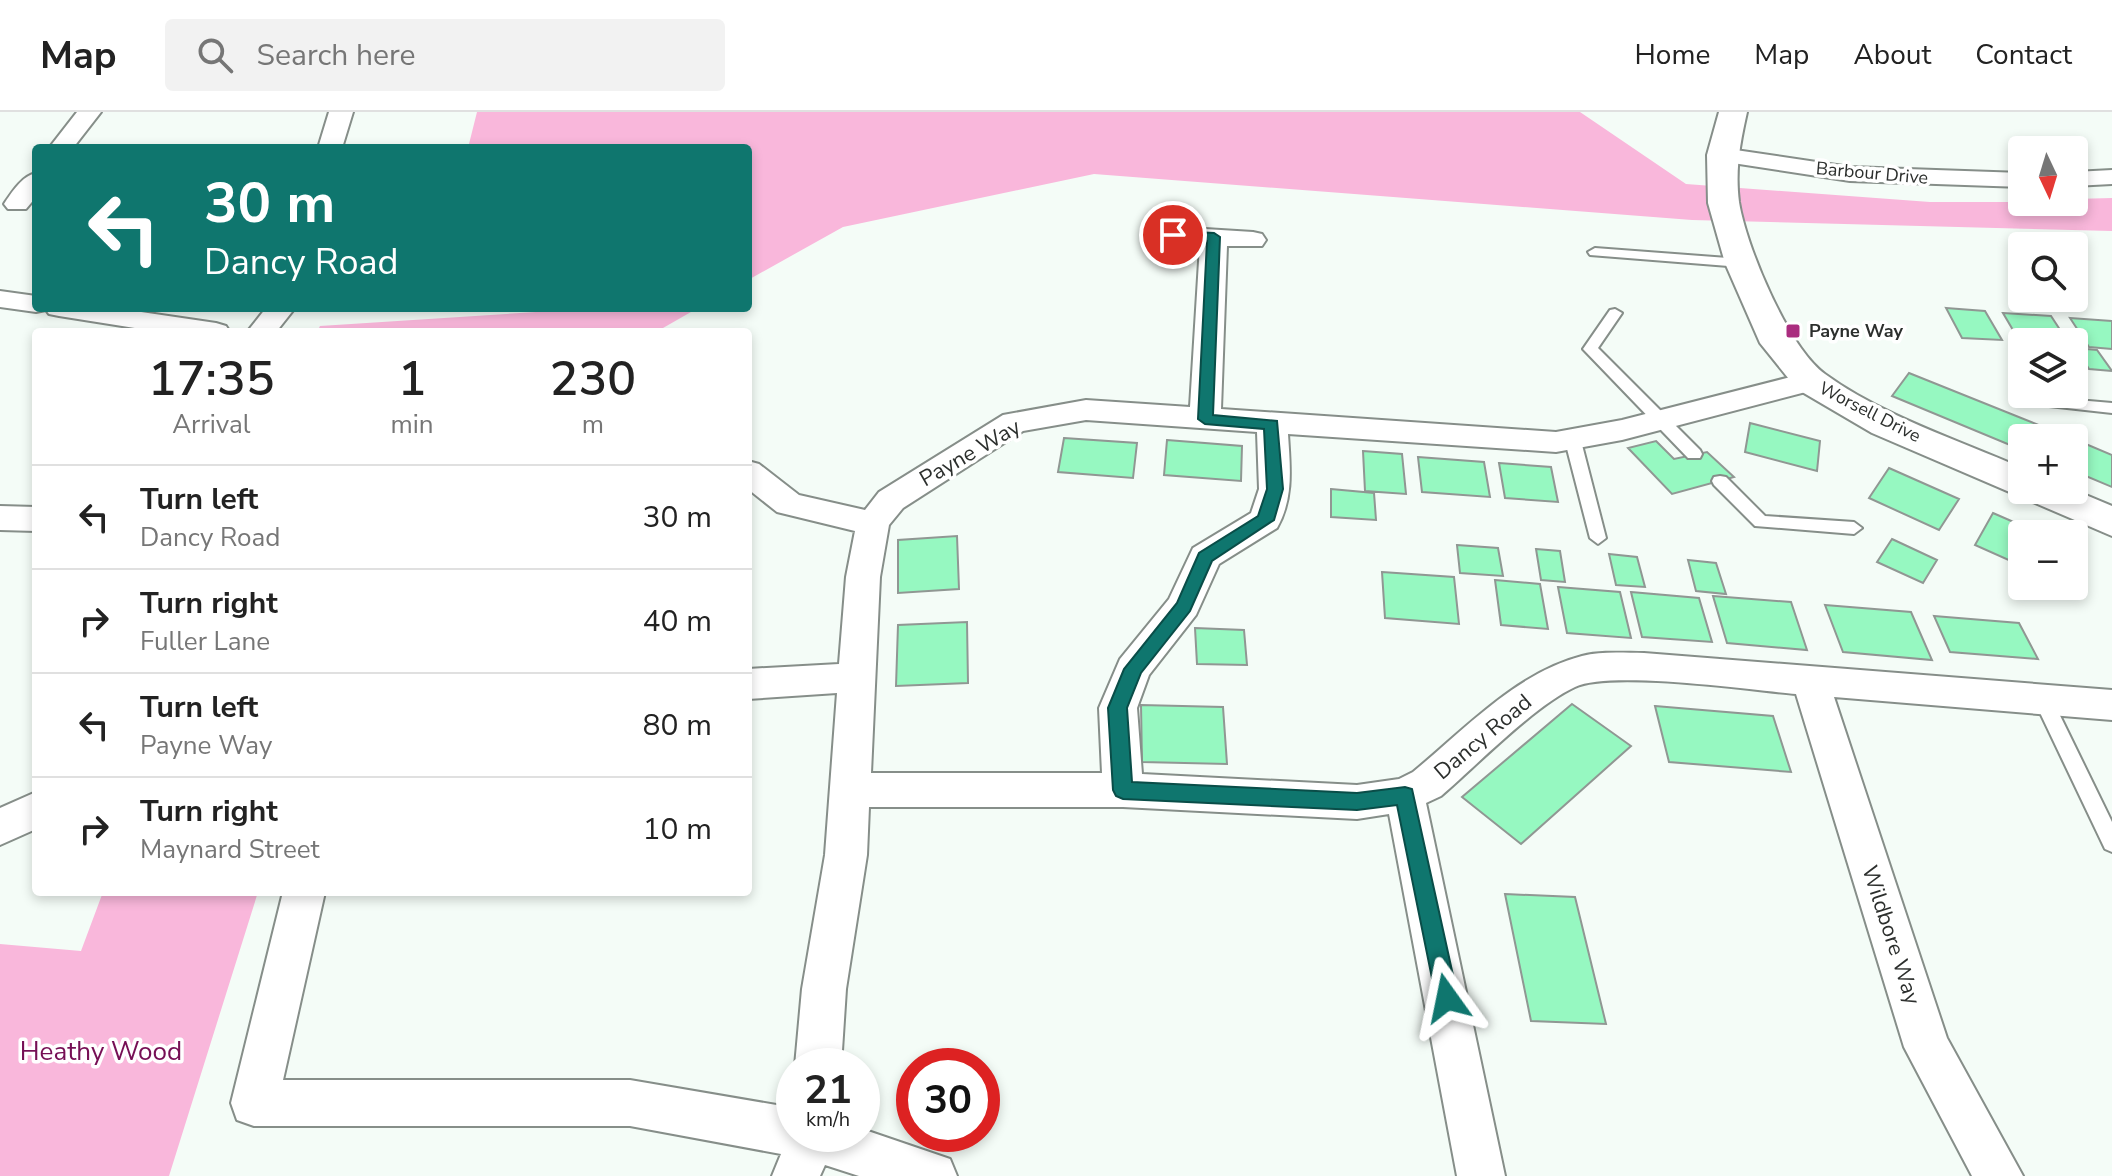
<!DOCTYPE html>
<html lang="en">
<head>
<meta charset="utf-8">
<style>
	body { margin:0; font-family:"Nunito Sans",sans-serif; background:#f2f2f2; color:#222; height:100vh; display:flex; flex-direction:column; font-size:30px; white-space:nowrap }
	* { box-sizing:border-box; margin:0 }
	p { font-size:26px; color:#767676 }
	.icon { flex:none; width:44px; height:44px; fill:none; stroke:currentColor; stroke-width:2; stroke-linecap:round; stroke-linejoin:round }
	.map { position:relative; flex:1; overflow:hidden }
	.sheet { position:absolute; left:32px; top:216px; width:720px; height:568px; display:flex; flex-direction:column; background:#fff; border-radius:8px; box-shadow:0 4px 12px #0003 }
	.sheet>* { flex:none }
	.hud { position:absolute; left:32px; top:32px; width:720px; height:168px; border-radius:8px; box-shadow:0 4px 12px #0003; background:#0f766e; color:#fff; overflow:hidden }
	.needle { width:52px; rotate:176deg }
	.buttons { position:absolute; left:2008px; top:24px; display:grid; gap:16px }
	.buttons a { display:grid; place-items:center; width:80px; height:80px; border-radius:8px; background:#fff; box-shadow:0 4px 12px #0003; font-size:40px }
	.speed { position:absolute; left:776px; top:936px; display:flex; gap:16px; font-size:40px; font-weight:700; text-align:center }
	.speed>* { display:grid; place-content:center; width:104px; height:104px; border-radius:50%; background:#fff; box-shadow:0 4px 12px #0003; line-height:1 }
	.speed small { font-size:20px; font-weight:400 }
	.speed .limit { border:12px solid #d22; background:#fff; color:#111 }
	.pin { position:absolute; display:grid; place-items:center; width:68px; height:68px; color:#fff; margin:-34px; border:4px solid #fff; border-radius:50%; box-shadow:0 2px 8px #0007 }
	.me { position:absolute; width:88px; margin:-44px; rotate:348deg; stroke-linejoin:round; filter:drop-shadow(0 0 6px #0008) }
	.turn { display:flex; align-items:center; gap:28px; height:168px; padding:0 40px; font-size:36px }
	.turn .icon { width:104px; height:104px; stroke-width:2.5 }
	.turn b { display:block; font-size:56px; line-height:68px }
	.eta { display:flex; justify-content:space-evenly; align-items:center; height:136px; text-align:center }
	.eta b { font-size:48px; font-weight:600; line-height:56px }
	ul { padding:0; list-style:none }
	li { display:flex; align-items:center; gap:24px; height:104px; padding:0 40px; border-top:2px solid #e0e0e0 }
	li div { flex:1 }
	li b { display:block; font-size:30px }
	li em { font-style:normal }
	header { display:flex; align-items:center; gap:48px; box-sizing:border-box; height:112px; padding:0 40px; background:#fff; border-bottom:2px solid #e0e0e0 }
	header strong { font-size:38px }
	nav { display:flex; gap:44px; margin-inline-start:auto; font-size:28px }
	.search { width:560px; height:72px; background:#f2f2f2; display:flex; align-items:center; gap:20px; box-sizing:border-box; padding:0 28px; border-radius:8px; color:#767676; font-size:30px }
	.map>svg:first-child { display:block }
</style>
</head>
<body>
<header>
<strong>Map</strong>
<div class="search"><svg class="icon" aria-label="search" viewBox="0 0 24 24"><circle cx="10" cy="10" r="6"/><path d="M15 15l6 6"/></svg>Search here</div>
<nav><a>Home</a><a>Map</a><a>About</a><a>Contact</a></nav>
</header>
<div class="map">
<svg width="2112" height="1064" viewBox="0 0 2112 1064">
	<rect width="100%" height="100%" fill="#f4fcf7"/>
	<!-- green -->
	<path fill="#f9b7db" d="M 477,0 L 1580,0 L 1686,72 L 1930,90 L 2074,90 L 2074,87 L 2112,86 L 2112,119 L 1692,108 L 1094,62 L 843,115 L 748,168 L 748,36 L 468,36 Z
		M 599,196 L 698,196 L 656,220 L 317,220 L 320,214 Z
		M 103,780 L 258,780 L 169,1064 L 0,1064 L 0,832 L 81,839 Z"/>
	<!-- building -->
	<path fill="#96f8c1" stroke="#909793" stroke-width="2" d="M 1946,196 L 1985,199 L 2002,228 L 1962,226 Z
		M 2003,201 L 2051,204 L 2068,230 L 2020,230 Z
		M 2070,206 L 2112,209 L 2112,237 L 2089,235 Z
		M 2076,236 L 2097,238 L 2112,259 L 2089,257 Z
		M 1909,261 L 2071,326 L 2022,326 L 2022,338 L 1892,284 Z
		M 1750,311 L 1820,329 L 1817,359 L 1745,340 Z
		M 1064,326 L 1137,331 L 1133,366 L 1058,360 Z
		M 2074,327 L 2112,343 L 2112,375 L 2074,359 Z
		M 1167,328 L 1242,334 L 1241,369 L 1164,363 Z
		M 1656,329 L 1674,347 L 1707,340 L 1734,365 L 1672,382 L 1628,336 Z
		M 1363,339 L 1402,342 L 1406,382 L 1365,379 Z
		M 1418,345 L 1484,350 L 1490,385 L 1422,380 Z
		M 1499,351 L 1551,355 L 1558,390 L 1505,386 Z
		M 1889,356 L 1959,387 L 1939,418 L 1869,386 Z
		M 1331,377 L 1374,381 L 1376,408 L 1331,405 Z
		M 1993,401 L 2041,422 L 2022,422 L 2022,454 L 1975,433 Z
		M 957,424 L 959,477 L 898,481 L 898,428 Z
		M 1892,427 L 1937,448 L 1923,471 L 1877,450 Z
		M 1457,433 L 1498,436 L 1503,464 L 1460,461 Z
		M 1536,437 L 1560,439 L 1565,470 L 1541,468 Z
		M 1609,442 L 1637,445 L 1645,475 L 1616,473 Z
		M 1688,448 L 1716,451 L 1726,482 L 1696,479 Z
		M 1382,460 L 1454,465 L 1459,512 L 1385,506 Z
		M 1495,468 L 1540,472 L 1548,517 L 1501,513 Z
		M 1558,475 L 1620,480 L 1631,526 L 1567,521 Z
		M 1631,480 L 1699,486 L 1712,530 L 1642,525 Z
		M 1713,484 L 1791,490 L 1807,538 L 1727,531 Z
		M 1825,493 L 1911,500 L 1932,548 L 1843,540 Z
		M 1934,504 L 2019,511 L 2038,547 L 1950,540 Z
		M 967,510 L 968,571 L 896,574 L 898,513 Z
		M 1195,516 L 1244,518 L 1247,553 L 1197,552 Z
		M 1572,592 L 1631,634 L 1521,732 L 1462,685 Z
		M 1141,593 L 1223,595 L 1227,652 L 1142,650 Z
		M 1655,594 L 1773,604 L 1791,660 L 1669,650 Z
		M 1505,782 L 1575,785 L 1606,912 L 1531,909 Z"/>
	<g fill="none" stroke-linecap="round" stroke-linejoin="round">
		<!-- lane casing -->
		<g stroke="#868e89" stroke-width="4">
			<path id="lane" d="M 1595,136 L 1741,147 L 1748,151 L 1741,155 L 1590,143 L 1588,140 Z
				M 1615,197 L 1622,201 L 1598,236 L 1700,338 L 1702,342 L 1700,346 L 1688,346 L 1583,237 L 1610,198 Z
				M 2054,286 L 2112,291 L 2112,301 L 2049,294 L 2049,288 Z
				M 1573,324 L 1581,329 L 1606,426 L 1598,432 L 1590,426 L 1565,329 Z
				M 1720,364 L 1726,365 L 1765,404 L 1854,410 L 1862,416 L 1854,422 L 1755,414 L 1714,373 L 1712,369 L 1714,365 Z
				M 2043,581 L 2050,583 L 2112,710 L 2112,740 L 2105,737 L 2034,588 L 2036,583 Z"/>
		</g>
		<!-- street casing -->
		<g stroke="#868e89" stroke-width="4">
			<path id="street" d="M 77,0 L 101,0 L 73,36 L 49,36 Z
				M 329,0 L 353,0 L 342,36 L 318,36 Z
				M 1722,36 L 1850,55 L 2022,61 L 2022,75 L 1850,69 L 1713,48 L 1710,43 L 1713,38 Z
				M 2112,58 L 2112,72 L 2074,74 L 2074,60 Z
				M 36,61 L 36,85 L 26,97 L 8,97 L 4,92 C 12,80 22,64 36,61 Z
				M 1173,115 L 1253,120 L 1262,122 L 1266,128 L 1262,134 L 1227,134 L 1221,297 L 1556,320 L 1622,308 L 1810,260 L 1821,262 L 1825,269 L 1821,276 L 1622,328 L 1556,340 L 1288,322 C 1290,355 1294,386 1277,416 L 1219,452 L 1196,503 L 1149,563 L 1137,596 L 1142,662 L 1357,673 L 1399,667 L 1413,660 C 1464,618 1516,561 1582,544 C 1601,539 1624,541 1644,541 L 2112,578 L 2112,608 L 1834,585 L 1947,926 L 2023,1064 L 1972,1064 L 1904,935 L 1796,582 C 1751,578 1610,558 1575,575 C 1534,594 1477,653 1441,684 L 1426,691 L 1505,1064 L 1457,1064 L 1389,702 L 1357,707 L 1123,695 L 869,695 L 867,743 L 846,877 L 841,954 L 795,954 L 802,877 L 825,743 L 837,581 L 748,587 L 748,557 L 839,552 L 846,465 L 855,419 L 777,400 L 748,377 L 748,349 L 759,352 L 799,383 L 865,398 L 879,380 L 1003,303 L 1086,288 L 1190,295 L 1200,133 L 1164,129 L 1160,123 L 1164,117 ZM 1086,308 L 1257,320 L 1259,377 L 1251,401 L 1193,436 L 1169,487 L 1120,547 L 1099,596 L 1102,661 L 871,661 L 880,465 L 889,413 L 903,396 L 1023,319 Z
				M 0,179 L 36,184 L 36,196 L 114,196 L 216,211 L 226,214 L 230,220 L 160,220 L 59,204 L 49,202 L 46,198 L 36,200 L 0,195 Z
				M 266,196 L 295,196 L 276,220 L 247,220 Z
				M 0,394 L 36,395 L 36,419 L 0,418 Z
				M 36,680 L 36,717 L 0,733 L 0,696 Z
				M 283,780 L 325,780 L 283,968 L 630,968 L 794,996 L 794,1022 L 862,1022 L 862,1017 L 950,1047 L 957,1064 L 859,1064 L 825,1053 L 820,1064 L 772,1064 L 781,1042 L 630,1014 L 254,1014 L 237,1008 L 231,991 Z"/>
		</g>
		<!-- secondary casing -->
		<g stroke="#868e89" stroke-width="4">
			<path id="secondary" d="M 1719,0 L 1747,0 C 1740,31 1735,58 1739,90 C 1746,134 1788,235 1825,262 C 1881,303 1958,328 2022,356 L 2022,378 L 2074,378 L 2112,394 L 2112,424 L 1872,321 L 1797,277 L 1760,231 L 1725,151 L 1708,91 L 1707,43 Z"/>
		</g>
		<!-- lane -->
		<use href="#lane" fill="#fff" fill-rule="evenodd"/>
		<!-- street -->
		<use href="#street" fill="#fff" fill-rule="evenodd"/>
		<!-- secondary -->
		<use href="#secondary" fill="#fff" fill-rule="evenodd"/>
	</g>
	<!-- route -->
	<path fill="#0f766e" stroke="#0a4d48" stroke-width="2" d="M 1173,119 L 1214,121 L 1220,125 L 1213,303 L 1277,309 L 1283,377 L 1274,408 L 1212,449 L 1190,499 L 1141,561 L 1127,596 L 1132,670 L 1357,681 L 1405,675 L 1412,677 L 1458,886 L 1455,894 L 1447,897 L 1439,894 L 1436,886 L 1397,693 L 1357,698 L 1123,687 L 1116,684 L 1113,678 L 1108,596 L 1124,557 L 1177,491 L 1199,441 L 1258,404 L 1267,377 L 1264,317 L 1205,312 L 1198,307 L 1207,129 L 1168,126 L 1166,123 Z"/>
	<!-- markers -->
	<rect fill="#aa2d7f" stroke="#fff" stroke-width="3" x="1785" y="211" width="16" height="16" rx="4"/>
	<g text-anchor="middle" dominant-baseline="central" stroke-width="7" stroke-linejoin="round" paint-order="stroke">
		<!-- far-street labels -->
		<g font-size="18" fill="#2c2f2d" stroke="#fff">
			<text transform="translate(1872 61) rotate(5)">Barbour Drive</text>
			<text transform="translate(1870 300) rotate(27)">Worsell Drive</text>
		</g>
		<!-- far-poi labels -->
		<g font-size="18" font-weight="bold" fill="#2c2f2d" stroke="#fff" text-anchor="start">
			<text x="1809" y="219">Payne Way</text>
		</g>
		<!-- street labels -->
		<g font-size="22" fill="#2c2f2d" stroke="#fff">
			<text transform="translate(970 341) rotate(-30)">Payne Way</text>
			<text transform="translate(1483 625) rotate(-40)">Dancy Road</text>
			<text transform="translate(1891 823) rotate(72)">Wildbore Way</text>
		</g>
		<!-- near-park labels -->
		<g font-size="26" fill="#760f55" stroke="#fff">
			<text x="101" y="939">Heathy Wood</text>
		</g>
	</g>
</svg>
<div class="buttons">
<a><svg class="needle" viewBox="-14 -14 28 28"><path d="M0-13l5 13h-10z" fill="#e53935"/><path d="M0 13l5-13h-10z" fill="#767676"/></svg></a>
<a><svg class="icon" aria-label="search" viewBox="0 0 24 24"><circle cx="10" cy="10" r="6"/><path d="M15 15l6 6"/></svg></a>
<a><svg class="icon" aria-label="layers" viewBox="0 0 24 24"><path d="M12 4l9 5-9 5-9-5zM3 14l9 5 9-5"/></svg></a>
<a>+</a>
<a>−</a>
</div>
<div class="speed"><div>21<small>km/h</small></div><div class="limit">30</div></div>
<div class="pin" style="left:1173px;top:123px;background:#d93025"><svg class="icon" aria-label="arrive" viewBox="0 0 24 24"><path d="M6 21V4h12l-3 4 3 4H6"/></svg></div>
<svg class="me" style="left:1447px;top:886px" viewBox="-20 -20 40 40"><path d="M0-17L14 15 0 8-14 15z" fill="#0f766e" stroke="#fff" stroke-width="4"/></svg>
<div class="hud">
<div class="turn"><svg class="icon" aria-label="left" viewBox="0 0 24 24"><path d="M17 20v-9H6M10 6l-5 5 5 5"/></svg><div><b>30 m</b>Dancy Road</div></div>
</div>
<section class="sheet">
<div class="eta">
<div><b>17:35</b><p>Arrival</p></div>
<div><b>1</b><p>min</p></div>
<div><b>230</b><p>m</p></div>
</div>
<ul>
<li><svg class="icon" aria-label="left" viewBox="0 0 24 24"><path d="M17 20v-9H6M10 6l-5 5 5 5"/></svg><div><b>Turn left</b><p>Dancy Road</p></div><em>30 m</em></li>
<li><svg class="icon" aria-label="right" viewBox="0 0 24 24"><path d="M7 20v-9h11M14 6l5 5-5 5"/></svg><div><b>Turn right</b><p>Fuller Lane</p></div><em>40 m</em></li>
<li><svg class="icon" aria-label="left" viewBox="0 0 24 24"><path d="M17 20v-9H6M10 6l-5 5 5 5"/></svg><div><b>Turn left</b><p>Payne Way</p></div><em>80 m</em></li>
<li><svg class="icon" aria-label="right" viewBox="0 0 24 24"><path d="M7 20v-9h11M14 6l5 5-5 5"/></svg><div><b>Turn right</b><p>Maynard Street</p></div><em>10 m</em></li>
</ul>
</section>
</div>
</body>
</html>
